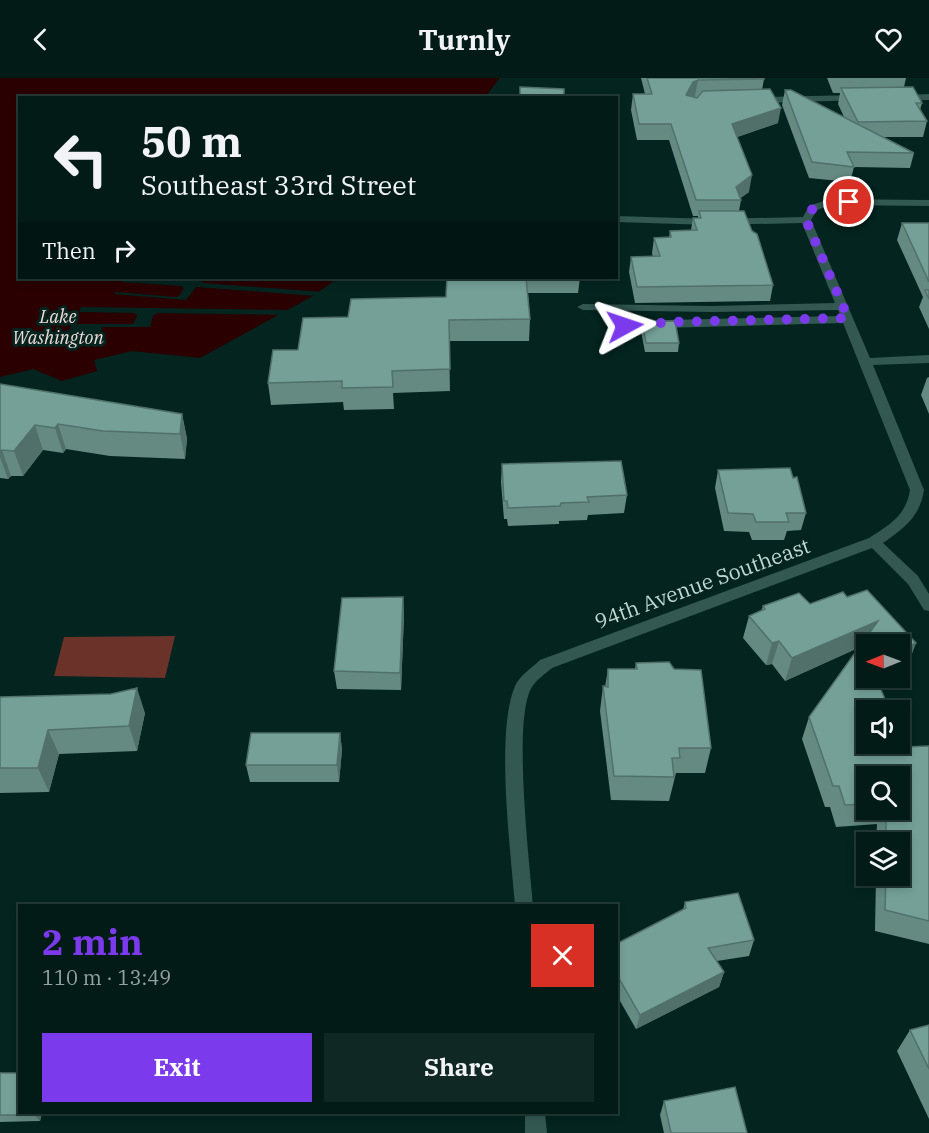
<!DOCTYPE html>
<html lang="en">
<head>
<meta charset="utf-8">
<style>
	body { margin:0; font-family:"IBM Plex Serif",serif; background:#102824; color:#f1f3f6; height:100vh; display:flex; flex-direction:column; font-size:22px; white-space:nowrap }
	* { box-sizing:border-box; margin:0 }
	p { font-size:20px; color:#96a1a1 }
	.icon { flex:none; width:33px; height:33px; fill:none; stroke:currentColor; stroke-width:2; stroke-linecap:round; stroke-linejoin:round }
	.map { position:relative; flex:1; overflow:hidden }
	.details { position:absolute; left:18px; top:826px; width:600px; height:210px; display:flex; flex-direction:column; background:#021b17; border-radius:0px; box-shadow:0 3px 9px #0003,0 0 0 2px #233936 }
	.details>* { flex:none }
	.guide { position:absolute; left:18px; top:18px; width:600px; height:183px; border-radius:0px; box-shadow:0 3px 9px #0003,0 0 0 2px #233936; background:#021b17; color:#f1f3f6; overflow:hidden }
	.needle { width:39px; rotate:269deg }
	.buttons { position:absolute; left:856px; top:556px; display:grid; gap:12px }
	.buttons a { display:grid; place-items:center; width:54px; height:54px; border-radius:0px; background:#021b17; box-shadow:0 3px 9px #0003,0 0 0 2px #233936; font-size:30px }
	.pin { position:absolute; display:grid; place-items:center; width:51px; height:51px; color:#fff; margin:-26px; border:3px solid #fff; border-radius:50%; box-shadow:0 2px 6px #0007 }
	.me { position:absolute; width:66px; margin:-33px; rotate:85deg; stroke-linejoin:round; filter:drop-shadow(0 0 4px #0008) }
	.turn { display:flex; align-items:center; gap:21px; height:126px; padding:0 24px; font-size:27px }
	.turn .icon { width:78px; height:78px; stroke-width:2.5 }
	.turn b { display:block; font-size:42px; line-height:51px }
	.then { display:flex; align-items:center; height:57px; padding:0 24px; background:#0003; gap:12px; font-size:22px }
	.round { display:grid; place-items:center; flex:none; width:63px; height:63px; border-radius:0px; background:#102824 }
	.head { display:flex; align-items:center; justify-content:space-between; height:102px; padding:0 24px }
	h1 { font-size:36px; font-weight:700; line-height:45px; color:#7c3aed }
	.cta { display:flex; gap:12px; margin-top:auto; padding:12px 24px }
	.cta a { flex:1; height:69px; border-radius:0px; background:#7c3aed; color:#fff; font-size:24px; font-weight:700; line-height:69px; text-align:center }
	.cta a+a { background:#102824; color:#f1f3f6 }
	header { display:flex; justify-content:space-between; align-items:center; height:78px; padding:0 24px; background:#021b17; font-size:27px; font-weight:700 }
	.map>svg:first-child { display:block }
</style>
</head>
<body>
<header><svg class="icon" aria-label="back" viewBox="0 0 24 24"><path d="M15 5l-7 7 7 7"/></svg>Turnly<svg class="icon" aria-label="heart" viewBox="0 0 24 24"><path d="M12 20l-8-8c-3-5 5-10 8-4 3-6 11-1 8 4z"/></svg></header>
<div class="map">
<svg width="929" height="1055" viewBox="0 0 929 1055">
	<rect width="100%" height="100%" fill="#03241f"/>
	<!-- green -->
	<path fill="#6b322a" d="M 175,558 L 165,600 L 54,598 L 64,559 Z"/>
	<!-- water -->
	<path fill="#2a0000" d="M 0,0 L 500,0 L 484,20 L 20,20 L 20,200 L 338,200 L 313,218 L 200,280 L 132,273 L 94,282 L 97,293 L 62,303 L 33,291 L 0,299 Z"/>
	<!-- pier -->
	<path fill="#03241f" d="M 124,200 L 161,200 L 160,202 L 185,203 L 189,200 L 203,200 L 201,203 L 204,205 L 323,214 L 316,218 L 196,209 L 186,222 L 114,216 L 116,214 L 176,219 L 180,217 L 184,210 L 181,208 L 122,204 Z
		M 81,229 L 294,232 L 284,237 L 157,235 L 153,238 L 150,249 L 103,249 L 98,259 L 66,258 L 72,246 L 130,246 L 134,245 L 137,237 L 134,235 L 79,234 Z"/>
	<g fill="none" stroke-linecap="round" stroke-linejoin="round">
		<!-- minor -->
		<path fill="#325851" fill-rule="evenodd" d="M 929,16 L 929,22 L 899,23 L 894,20 L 899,17 Z
			M 860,17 L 863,18 L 863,22 L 758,25 L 753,22 L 758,19 Z
			M 829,121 L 929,122 L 929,128 L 830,127 L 817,132 L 811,142 L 870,280 L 929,277 L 929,285 L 873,287 L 924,412 C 920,439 904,450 883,465 L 918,498 L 929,516 L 929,533 L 924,532 L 908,506 L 872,470 L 552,590 C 545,596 536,602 532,609 C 512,640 530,787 533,828 L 515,828 C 511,775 495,655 515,608 C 520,597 532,590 540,582 L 869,460 C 889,447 906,438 910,412 L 843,245 L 625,251 L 619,247 L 625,243 L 841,238 L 838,232 L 711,234 L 583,232 L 577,229 L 583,226 L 711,228 L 835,225 L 802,145 L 711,147 L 616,144 L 616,138 L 711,141 L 803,139 L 809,128 Z
			M 525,1035 L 545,1035 L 547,1055 L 525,1055 Z"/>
	</g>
	<!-- wall -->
	<path fill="#648a82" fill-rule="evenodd" d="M 641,0 L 764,0 L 764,1 L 762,12 L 778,45 L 737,59 L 749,114 L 740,120 L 741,122 L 739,133 L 773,207 L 770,223 L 635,225 L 629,194 L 631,179 L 653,179 L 652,175 L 654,160 L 669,160 L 670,153 L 691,152 L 693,140 L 698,140 L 698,138 L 693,138 L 669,62 L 637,62 L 631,32 L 633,16 L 645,16 Z
		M 827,0 L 906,0 L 904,9 L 922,25 L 920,32 L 927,43 L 923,59 L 884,59 L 914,75 L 910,90 L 854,89 L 850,104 L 809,100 L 782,27 L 785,12 L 844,39 L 838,26 L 840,15 L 833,15 Z
		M 902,145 L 929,145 L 929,251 L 919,229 L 923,219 L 897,162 Z
		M 447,200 L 580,200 L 578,215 L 528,215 L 530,241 L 529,263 L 449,263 L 450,313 L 393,315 L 394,331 L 344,332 L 343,324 L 271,327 L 268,305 L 298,272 L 348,239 L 446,219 Z
		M 642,244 L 679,265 L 678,274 L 645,274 L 641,253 Z
		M 929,299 L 929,336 L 921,317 L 927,300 Z
		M 0,306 L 182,336 L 187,361 L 185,381 L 110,378 L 66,371 L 63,375 L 43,372 L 23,398 L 11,398 L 8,401 L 0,400 Z
		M 502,386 L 627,417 L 624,435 L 588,437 L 587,442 L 559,443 L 559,446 L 508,448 L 507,441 L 504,441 L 501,404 Z
		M 718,392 L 793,400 L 806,435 L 801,452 L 787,453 L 784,462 L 752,462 L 749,454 L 724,453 L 715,410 Z
		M 403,519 L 404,537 L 401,612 L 337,611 L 334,593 Z
		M 847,519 L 916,565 L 907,588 L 867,600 L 905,669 L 929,668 L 929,866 L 875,853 L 876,798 L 900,798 L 900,765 L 876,765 L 877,746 L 836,749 L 830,729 L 825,729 L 802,661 L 809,639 L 858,570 L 785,603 L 772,586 L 766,587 L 743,560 L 749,538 L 761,533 L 763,528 L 810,526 ZM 867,699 L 900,732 L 867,732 Z
		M 636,585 L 711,670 L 705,695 L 676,695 L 669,723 L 611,722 L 600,633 L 603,608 L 605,609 L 608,591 L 635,591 Z
		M 0,619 L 145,635 L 137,673 L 59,676 L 49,714 L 0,715 Z
		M 340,655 L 342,672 L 339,704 L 250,704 L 246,687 Z
		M 685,824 L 754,862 L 749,878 L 717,883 L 724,894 L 719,909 L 636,951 L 616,916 L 616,866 L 683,832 Z
		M 929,947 L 929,1041 L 897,973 L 910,952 Z
		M 0,995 L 20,1035 L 42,1035 L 40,1043 L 0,1044 Z
		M 664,1023 L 747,1055 L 664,1055 L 660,1037 Z"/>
	<!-- shaded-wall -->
	<path fill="#51706a" d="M 698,2 L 695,18 L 691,20 L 686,17 L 693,4 Z
		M 781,30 L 778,45 L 729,62 L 732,46 Z
		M 752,97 L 749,114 L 738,122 L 736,109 Z
		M 182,336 L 187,361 L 185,381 L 180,356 Z
		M 58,346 L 66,371 L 63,375 L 55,350 Z
		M 35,347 L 43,372 L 23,398 L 14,373 Z
		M 2,372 L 11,398 L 8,401 L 0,379 L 0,374 Z
		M 403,519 L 404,537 L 401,612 L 400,595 Z
		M 878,543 L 869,565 L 785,603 L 792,580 Z
		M 779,563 L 772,586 L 766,587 L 772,565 Z
		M 916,565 L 907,588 L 900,590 L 900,572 Z
		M 137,610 L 145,635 L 137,673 L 129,648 Z
		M 48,652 L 59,676 L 49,714 L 38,690 Z
		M 340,655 L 342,672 L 339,704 L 337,687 Z
		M 724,894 L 719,909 L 636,951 L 640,937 Z
		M 35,1035 L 42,1035 L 40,1043 L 35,1037 Z"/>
	<!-- building -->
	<path fill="#74a097" stroke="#51706a" stroke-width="1.5" d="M 647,0 L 764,0 L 764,1 L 698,2 L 693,4 L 686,17 L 697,20 L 703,13 L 770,11 L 781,30 L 732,46 L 752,97 L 736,109 L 741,122 L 696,122 L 671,46 L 639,46 L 633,16 L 652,16 Z
		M 520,9 L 564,11 L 564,20 L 520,20 Z
		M 913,9 L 922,25 L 916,25 L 927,43 L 858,44 L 841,10 Z
		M 785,12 L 791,12 L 914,75 L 847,74 L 854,89 L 812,84 Z
		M 699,133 L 744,133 L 752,153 L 757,156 L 773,207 L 637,209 L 631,179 L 660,178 L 654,160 L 671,159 L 670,153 L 697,152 L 693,140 L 701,140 Z
		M 902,145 L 929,145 L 929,204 Z
		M 447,200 L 526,200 L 530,241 L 449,242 L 450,291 L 392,293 L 393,309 L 342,310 L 342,303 L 268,305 L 273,272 L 298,272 L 303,240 L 348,239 L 351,221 L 446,219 Z
		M 925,212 L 929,212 L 929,221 Z
		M 675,243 L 679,265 L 646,265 L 642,244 Z
		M 0,306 L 182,336 L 180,356 L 103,353 L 58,346 L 55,350 L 35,347 L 14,373 L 2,372 L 0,374 Z
		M 621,383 L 627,417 L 587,419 L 589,424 L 561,425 L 560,428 L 508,430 L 507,423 L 504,423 L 502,386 Z
		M 790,390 L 793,400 L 797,399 L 806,435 L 786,435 L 789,444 L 756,444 L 753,436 L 728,435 L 718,392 Z
		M 867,512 L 916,565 L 900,572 L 900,567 L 867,567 L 867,600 L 876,600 L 890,633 L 867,633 L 867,666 L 900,666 L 900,656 L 905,669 L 929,668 L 929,843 L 885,832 L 886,798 L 900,798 L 900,765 L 886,765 L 886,732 L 900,732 L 900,699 L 867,699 L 867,726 L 845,727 L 839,708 L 833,708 L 809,639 L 878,543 L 792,580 L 779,563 L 772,565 L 749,538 L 765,531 L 763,528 L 799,515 L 810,526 L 843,514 L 847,519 Z
		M 403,519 L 400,595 L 334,593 L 342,520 Z
		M 669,584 L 674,591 L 701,592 L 711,670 L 679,670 L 680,680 L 672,680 L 674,699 L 614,698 L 603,608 L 608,609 L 608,591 L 637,591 L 636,585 Z
		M 137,610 L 129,648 L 48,652 L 38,690 L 0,690 L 0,619 L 111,616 Z
		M 251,655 L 340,655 L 337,687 L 246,687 Z
		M 738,815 L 754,862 L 708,870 L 724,894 L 640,937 L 616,895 L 616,866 L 686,830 L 685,824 Z
		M 929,947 L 929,991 L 910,952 Z
		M 0,995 L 20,995 L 20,1035 L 35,1035 L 35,1037 L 0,1037 Z
		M 735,1009 L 747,1055 L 671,1055 L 664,1023 Z"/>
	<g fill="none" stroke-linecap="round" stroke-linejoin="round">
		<!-- route -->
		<path stroke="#7c3aed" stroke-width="10" stroke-dasharray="0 18" d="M 625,248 L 673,244 L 848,240 L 806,142 L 813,130 L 830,124 L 849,124"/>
	</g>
	<g text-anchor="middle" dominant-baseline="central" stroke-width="6" stroke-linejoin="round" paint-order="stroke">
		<!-- far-water labels -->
		<g font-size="18" font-style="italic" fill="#f2dbd7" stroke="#03241f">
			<text x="58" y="238">Lake<tspan x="58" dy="21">Washington</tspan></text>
		</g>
		<!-- street labels -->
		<g font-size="21" fill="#c2d8d3" stroke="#03241f">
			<text transform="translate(702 505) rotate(-20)">94th Avenue Southeast</text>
		</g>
	</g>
</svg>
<div class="buttons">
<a><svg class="needle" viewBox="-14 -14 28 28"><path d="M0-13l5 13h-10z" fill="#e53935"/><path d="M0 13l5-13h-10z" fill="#96a1a1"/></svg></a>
<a><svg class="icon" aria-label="sound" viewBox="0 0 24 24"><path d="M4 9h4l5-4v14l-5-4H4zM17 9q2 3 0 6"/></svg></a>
<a><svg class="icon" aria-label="search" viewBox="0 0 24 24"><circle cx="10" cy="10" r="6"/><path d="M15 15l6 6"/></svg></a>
<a><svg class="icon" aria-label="layers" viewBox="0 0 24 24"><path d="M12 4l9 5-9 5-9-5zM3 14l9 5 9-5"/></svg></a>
</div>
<div class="pin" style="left:849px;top:124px;background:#d93025"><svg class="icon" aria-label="arrive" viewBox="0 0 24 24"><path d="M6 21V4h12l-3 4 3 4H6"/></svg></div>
<svg class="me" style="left:625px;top:248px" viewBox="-20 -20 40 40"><path d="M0-17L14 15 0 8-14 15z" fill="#7c3aed" stroke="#fff" stroke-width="4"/></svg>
<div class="guide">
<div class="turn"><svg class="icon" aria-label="left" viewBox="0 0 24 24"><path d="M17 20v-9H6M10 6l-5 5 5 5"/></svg><div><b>50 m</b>Southeast 33rd Street</div></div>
<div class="then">Then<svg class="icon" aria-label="right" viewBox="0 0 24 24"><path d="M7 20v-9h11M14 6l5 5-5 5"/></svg></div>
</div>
<section class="details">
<div class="head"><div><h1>2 min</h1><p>110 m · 13:49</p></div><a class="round" style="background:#d93025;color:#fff"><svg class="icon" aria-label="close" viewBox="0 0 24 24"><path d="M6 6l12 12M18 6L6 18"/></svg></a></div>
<div class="cta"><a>Exit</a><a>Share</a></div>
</section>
</div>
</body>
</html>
